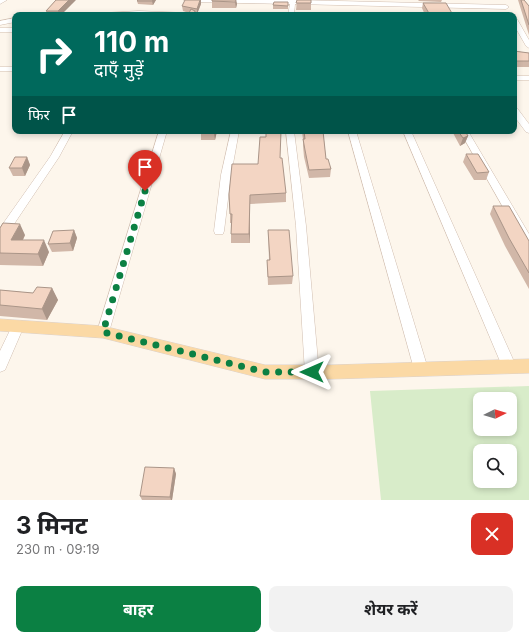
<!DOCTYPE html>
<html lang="hi">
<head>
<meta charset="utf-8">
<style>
	body { margin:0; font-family:Inter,"Noto Sans Devanagari",sans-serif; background:#f2f2f2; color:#202124; height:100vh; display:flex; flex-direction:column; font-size:15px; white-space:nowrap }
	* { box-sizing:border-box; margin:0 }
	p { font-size:13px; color:#757577 }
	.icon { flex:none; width:22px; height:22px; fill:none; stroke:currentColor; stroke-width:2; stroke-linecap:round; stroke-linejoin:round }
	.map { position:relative; height:500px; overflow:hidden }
	.details { display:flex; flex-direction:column; background:#fff; flex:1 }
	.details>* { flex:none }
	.guide { position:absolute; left:12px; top:12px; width:505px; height:122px; border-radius:8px; box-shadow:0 2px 6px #0003; background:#00695c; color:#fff; overflow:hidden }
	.needle { width:26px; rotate:85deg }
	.buttons { position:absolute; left:473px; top:392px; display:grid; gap:8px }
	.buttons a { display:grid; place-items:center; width:44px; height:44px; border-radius:8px; background:#fff; box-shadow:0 2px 6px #0003; font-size:20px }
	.pin { position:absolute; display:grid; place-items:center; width:34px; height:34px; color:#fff; margin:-41px -17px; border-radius:50% 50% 50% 0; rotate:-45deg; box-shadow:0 0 4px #0007 }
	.pin .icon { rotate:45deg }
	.me { position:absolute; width:44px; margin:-22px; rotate:270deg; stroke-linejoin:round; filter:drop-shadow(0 0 3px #0008) }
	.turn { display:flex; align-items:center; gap:14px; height:84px; padding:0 16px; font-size:18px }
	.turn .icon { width:52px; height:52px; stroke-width:2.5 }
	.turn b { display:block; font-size:28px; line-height:34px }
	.then { display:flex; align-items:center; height:38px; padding:0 16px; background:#0003; gap:8px; font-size:15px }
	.round { display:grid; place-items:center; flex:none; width:42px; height:42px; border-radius:8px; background:#f2f2f2 }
	.head { display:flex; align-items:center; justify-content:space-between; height:68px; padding:0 16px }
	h1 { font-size:24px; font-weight:700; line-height:30px }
	.button { display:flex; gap:8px; margin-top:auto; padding:8px 16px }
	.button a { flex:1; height:46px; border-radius:8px; background:#0b8043; color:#fff; font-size:16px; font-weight:700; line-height:46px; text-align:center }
	.button a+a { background:#f2f2f2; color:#202124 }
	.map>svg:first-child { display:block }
</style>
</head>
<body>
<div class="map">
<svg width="529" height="500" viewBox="0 0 529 500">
	<rect width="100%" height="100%" fill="#fdf6ec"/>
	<!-- green -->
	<path fill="#d8ecc9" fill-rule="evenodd" d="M 529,386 L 529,500 L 381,500 L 370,391 ZM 480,399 L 510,399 L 510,429 L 480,429 ZM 480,451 L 510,451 L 510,481 L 480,481 Z"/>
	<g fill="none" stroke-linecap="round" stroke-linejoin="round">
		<!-- minor casing -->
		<g stroke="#d1beb0" stroke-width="1">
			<path id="minor" d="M 0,0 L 7,0 L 0,4 Z
				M 184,0 L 296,0 L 506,5 L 509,7 L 506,9 L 295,4 L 294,15 L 288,15 L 290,4 L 187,2 Z
				M 139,11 L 187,13 L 190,15 L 103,15 L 106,13 Z
				M 514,17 L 517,19 L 529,40 L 529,48 L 526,46 L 514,25 Z
				M 15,18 L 15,22 L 0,25 L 0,21 Z
				M 0,28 L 15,28 L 15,32 L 0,32 Z
				M 0,67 L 15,67 L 15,71 L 0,71 Z
				M 514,76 L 529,76 L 529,80 L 514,80 Z
				M 514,108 L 517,108 L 529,124 L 529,133 L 526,132 L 514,116 Z
				M 65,131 L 73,131 L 59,157 L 4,239 L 0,240 L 0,228 L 50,157 Z
				M 159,131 L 167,131 L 109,332 L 107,336 L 103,337 L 99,336 L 97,332 Z
				M 231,131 L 239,131 L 231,175 L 224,231 L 223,234 L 215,234 L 214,231 L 221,175 Z
				M 286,131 L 294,131 L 306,226 L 319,373 L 317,377 L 312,379 L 307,377 L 305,373 L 296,226 Z
				M 348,131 L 356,131 L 428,369 L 426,373 L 421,375 L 416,373 L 414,369 Z
				M 403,131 L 411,131 L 516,366 L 514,370 L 509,372 L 504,370 L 502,366 Z
				M 460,131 L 468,131 L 529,234 L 529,247 L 525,246 Z
				M 18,321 L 22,322 L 24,326 L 5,370 L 0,372 L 0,351 L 14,322 Z"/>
		</g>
		<!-- major casing -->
		<g stroke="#dad1cd" stroke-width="1">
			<path id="major" d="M 0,319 L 103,326 L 265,365 L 331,365 L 529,359 L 529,373 L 331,379 L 265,379 L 103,338 L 0,331 Z"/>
		</g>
		<!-- minor -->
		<use href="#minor" fill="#fff" fill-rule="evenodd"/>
		<!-- major -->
		<use href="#major" fill="#fbd9a5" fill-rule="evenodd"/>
	</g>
	<!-- wall -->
	<path fill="#d1b7a8" d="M 56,0 L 61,15 L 48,15 L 46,11 Z
		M 138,0 L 156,0 L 153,5 L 138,4 L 137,1 Z
		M 236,0 L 237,4 L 236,8 L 212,8 L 212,1 Z
		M 297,0 L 311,3 L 311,10 L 296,10 Z
		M 418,0 L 442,0 L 441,2 L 419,1 Z
		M 518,0 L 524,0 L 529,6 L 529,35 Z
		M 288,2 L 288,9 L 273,9 L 273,5 Z
		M 423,3 L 453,15 L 425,15 L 422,8 Z
		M 201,4 L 197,14 L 196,14 L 196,15 L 188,15 L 189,13 L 183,11 L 182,6 Z
		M 514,51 L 529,53 L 529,67 L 514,67 Z
		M 201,131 L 217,131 L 215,140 L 201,140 Z
		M 302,131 L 323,131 L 326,159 L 331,169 L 330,177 L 309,178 L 304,157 L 303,146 L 303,140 Z
		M 337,131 L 348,131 L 347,133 L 337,133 Z
		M 358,131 L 373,131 L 373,134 L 361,134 Z
		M 452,131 L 465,131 L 468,136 L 465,143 L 460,146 Z
		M 466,154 L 489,172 L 486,180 L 474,180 L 463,162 Z
		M 27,157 L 30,165 L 25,176 L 13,176 L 9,168 Z
		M 280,158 L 286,193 L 286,202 L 250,204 L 250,243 L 231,243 L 231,223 L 230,223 L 230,214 L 258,164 Z
		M 493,206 L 529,241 L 529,289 L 505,246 L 490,214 Z
		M 0,228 L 25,235 L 23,240 L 49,252 L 43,266 L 0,265 Z
		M 74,230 L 77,238 L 73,251 L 52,252 L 48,244 Z
		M 268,230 L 293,276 L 292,284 L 268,285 L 267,260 L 269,260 Z
		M 52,288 L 58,300 L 47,320 L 0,316 L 0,290 L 33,293 Z
		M 174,468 L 176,474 L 172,500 L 142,500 L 140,496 Z"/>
	<!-- shaded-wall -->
	<path fill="#aa9588" d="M 69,0 L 76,0 L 61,15 L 59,15 L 58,11 Z
		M 153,0 L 156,0 L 153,5 L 152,1 Z
		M 200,0 L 201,0 L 201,4 L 197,14 L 197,9 Z
		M 236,0 L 237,4 L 236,8 L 235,2 Z
		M 215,131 L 217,131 L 215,140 L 214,133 Z
		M 468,136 L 465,143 L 460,146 L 463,138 Z
		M 27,157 L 30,165 L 25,176 L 22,168 Z
		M 250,195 L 250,243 L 249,234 Z
		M 20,224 L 25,235 L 17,252 L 11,240 Z
		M 74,230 L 77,238 L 73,251 L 70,243 Z
		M 44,240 L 49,252 L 43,266 L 38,254 Z
		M 52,288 L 58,300 L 47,320 L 42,309 Z
		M 174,468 L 176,474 L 172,500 L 171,500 L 170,497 Z"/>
	<!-- building -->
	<path fill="#f3d5c3" stroke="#aa9588" d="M 56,0 L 69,0 L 58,11 L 46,11 Z
		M 138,0 L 153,0 L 152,1 L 137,1 Z
		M 185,0 L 200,0 L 197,9 L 182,6 Z
		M 212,0 L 236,0 L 235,2 L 212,1 Z
		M 297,0 L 311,0 L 311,3 L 296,3 Z
		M 521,0 L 524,0 L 529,6 L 529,25 Z
		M 274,2 L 288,2 L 288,6 L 273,5 Z
		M 423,3 L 446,3 L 453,15 L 430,15 Z
		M 191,9 L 195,11 L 194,15 L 188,15 Z
		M 514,51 L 529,53 L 529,61 L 514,61 Z
		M 201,131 L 215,131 L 214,133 L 200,132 Z
		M 266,131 L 281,131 L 280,158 L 282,158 L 286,193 L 250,195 L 249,234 L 231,234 L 232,214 L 230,214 L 229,194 L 232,164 L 258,164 L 260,137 L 266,137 Z
		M 304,131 L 323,131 L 326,159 L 328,159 L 331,169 L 309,170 L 305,150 L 303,139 L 305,139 Z
		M 458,131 L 465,131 L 468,136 L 463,138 Z
		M 466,154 L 478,154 L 489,172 L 477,173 Z
		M 15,157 L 27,157 L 22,168 L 9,168 Z
		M 493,206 L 509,206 L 529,241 L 529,273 L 509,238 Z
		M 3,223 L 20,224 L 11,240 L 44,240 L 38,254 L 0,253 L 0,228 Z
		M 74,230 L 70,243 L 48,244 L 53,231 Z
		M 268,230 L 289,230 L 293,276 L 268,277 L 267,260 L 270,260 Z
		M 37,287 L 52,288 L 42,309 L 0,305 L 0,290 L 33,293 Z
		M 145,467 L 174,468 L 170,497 L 140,496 Z"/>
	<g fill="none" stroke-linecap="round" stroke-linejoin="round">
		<!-- route -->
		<path stroke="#0b8043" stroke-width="7" stroke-dasharray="0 12.6" d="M 145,191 L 103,332 L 265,372 L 312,372"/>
	</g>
</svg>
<div class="buttons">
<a><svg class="needle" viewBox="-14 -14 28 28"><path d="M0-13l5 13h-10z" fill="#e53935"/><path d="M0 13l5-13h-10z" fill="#757577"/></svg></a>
<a><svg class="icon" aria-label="search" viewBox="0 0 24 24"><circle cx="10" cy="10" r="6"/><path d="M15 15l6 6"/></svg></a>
</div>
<div class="pin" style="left:145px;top:191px;background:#d93025"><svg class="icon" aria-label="arrive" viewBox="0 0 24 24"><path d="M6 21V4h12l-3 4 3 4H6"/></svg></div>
<svg class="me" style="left:312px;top:372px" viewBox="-20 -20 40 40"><path d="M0-17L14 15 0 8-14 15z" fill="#0b8043" stroke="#fff" stroke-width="4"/></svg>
<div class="guide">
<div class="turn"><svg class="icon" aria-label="right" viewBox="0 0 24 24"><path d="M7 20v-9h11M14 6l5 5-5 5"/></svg><div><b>110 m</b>दाएँ मुड़ें</div></div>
<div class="then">फिर<svg class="icon" aria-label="arrive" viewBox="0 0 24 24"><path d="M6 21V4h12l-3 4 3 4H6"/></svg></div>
</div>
</div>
<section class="details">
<div class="head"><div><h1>3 मिनट</h1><p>230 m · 09:19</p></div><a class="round" style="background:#d93025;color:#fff"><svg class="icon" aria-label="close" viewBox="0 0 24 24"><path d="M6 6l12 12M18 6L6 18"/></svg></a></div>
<div class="button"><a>बाहर</a><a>शेयर करें</a></div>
</section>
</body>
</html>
